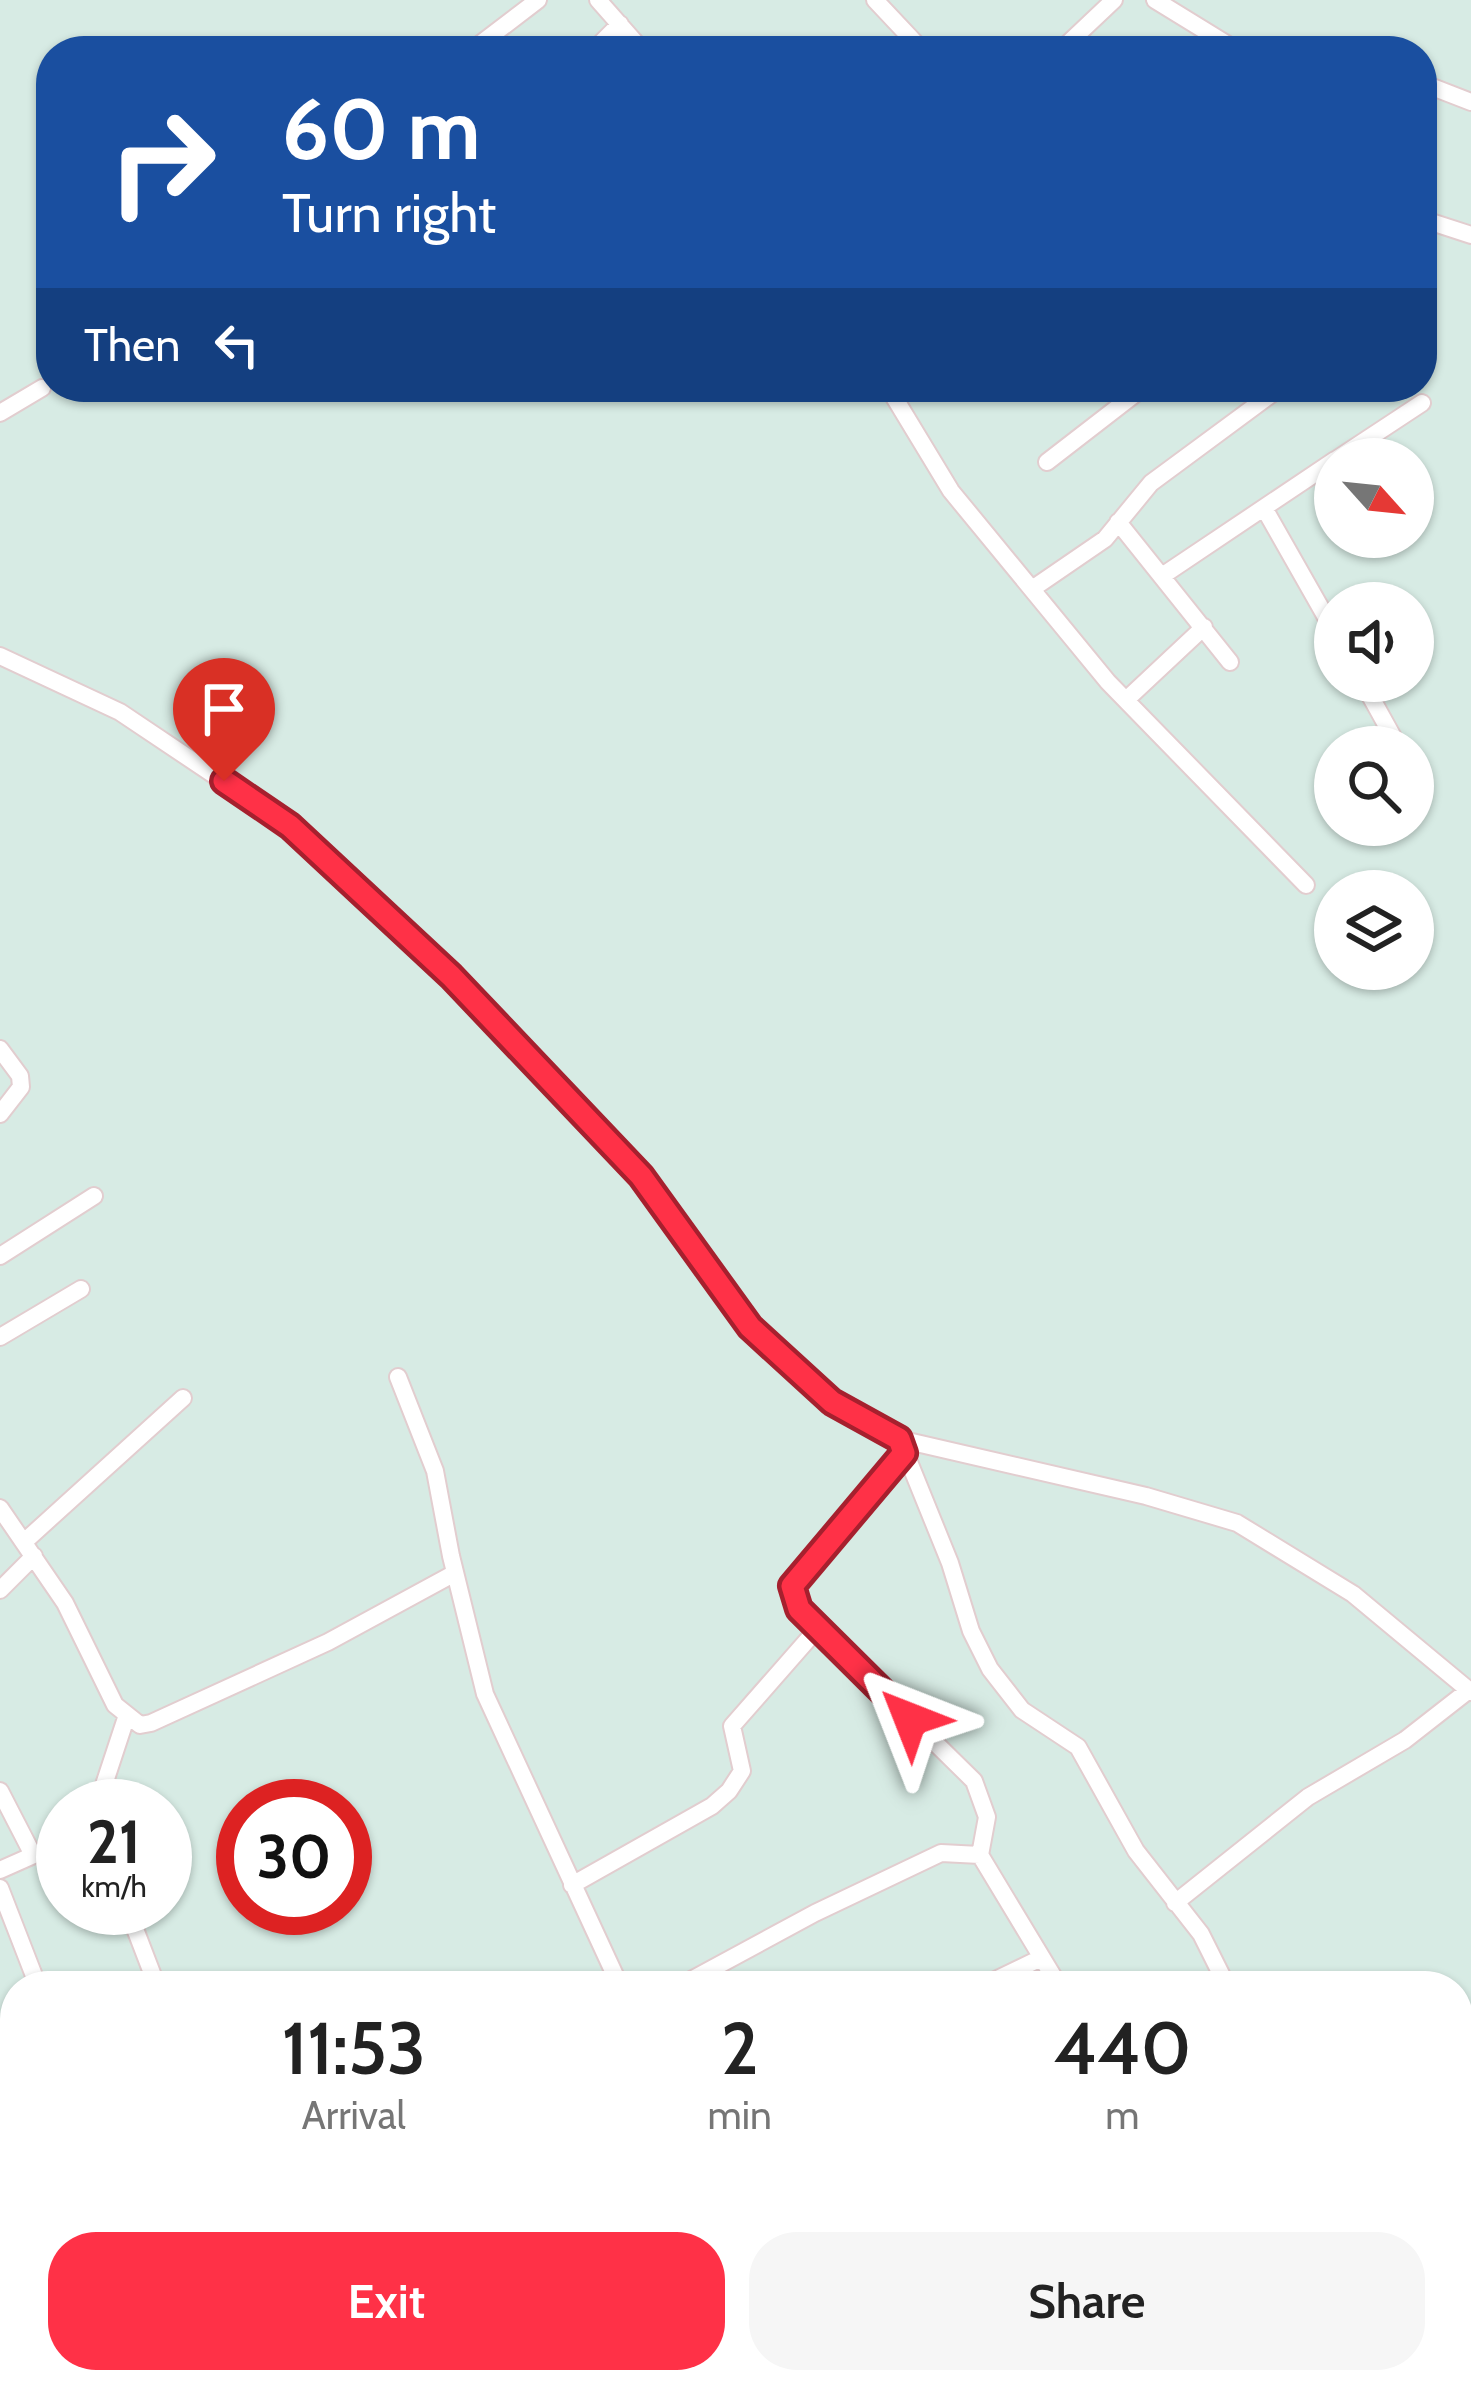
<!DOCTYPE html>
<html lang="en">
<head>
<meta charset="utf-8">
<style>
	body { margin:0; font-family:Cabin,sans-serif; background:#f6f6f6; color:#222; height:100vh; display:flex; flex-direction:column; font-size:45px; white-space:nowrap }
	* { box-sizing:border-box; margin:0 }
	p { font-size:39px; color:#767676 }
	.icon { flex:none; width:66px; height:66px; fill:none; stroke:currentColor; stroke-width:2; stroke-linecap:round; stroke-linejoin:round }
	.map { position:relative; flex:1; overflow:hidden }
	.details { position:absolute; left:0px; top:1971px; width:1473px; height:423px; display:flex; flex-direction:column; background:#fff; border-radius:48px 48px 0 0; box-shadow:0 3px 9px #0004 }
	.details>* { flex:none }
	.hud { position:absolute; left:36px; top:36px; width:1401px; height:366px; border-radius:48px; box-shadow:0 3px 9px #0004; background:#1a4fa0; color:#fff; overflow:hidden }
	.needle { width:78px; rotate:117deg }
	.controls { position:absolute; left:1314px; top:438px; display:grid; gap:24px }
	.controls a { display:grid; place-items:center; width:120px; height:120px; border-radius:50%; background:#fff; box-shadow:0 3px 9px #0004; font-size:60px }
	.speed { position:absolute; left:36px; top:1779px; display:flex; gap:24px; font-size:60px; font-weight:700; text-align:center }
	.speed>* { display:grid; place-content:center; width:156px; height:156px; border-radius:50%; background:#fff; box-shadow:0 3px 9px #0004; line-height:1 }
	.speed small { font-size:30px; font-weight:400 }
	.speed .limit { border:18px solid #d22; background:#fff; color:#111 }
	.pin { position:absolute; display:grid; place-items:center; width:102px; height:102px; color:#fff; margin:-123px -51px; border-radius:50% 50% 50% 0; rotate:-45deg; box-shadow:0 0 12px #0007 }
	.pin .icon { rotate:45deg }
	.me { position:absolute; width:132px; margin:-66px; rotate:315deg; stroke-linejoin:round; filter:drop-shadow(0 0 9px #0008) }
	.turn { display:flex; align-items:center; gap:42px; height:252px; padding:0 48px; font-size:54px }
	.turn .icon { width:156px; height:156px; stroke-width:2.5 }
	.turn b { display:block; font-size:84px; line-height:102px }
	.then { display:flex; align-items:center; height:114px; padding:0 48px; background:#0003; gap:24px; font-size:45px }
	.eta { display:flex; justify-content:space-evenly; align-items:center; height:204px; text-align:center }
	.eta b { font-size:72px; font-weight:600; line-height:84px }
	.cta { display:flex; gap:24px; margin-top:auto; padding:24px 48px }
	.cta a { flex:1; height:138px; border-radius:48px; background:#ff3147; color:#fff; font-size:48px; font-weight:600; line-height:138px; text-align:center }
	.cta a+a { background:#f6f6f6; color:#222 }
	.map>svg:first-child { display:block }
</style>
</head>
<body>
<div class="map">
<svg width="1471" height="2392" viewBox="0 0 1471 2392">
	<rect width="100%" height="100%" fill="#d7ebe4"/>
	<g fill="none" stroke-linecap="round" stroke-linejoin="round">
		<!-- street casing -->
		<g stroke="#e2cdcf" stroke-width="20">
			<path id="street" d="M 598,0 L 643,51
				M 875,0 L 923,51
				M 1155,0 L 1238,51
				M 471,51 L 538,0
				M 593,51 L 620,24
				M 1060,51 L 1114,0
				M 1422,83 L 1471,102
				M 1422,219 L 1471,235
				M 888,387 L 951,491 L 1108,682 L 1306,885
				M 0,413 L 42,388
				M 1337,459 L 1422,403
				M 1047,462 L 1144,387
				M 1264,508 L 1335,633
				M 1118,522 L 1230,662
				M 1162,576 L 1335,460
				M 1032,589 L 1105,539 L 1151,483 L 1281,387
				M 0,656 L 120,712 L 290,826 L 450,976 L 641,1176 L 750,1327 L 832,1402 L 899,1439 L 1146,1496 L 1237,1523 L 1353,1594 L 1471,1692
				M 1362,681 L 1398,746
				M 1126,700 L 1204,627
				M 0,1049 L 20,1076 L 21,1087 L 0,1114
				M 0,1256 L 94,1196
				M 0,1337 L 81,1289
				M 398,1377 L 435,1471 L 451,1556 L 485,1694 L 620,1986
				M 903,1447 L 950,1563 L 971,1631 L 990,1669 L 1022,1710 L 1078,1747 L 1136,1851 L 1201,1934 L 1227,1986
				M 905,1453 L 797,1575 C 790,1588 792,1596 799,1609 L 974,1781 L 987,1817 L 980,1855 L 1059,1986
				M 0,1508 L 65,1603 L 115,1705 L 140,1725 L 151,1723 L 328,1642 L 455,1573
				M 24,1542 L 183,1398
				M 0,1590 L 34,1556
				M 0,1791 L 33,1855
				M 97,1806 L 126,1718
				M 0,1870 L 63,1842
				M 572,1885 L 712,1806 L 729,1791 L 742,1771 L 732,1726 L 818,1628
				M 0,1888 L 38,1986
				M 1175,1903 L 1308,1797 L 1405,1740 L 1469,1690
				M 127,1908 L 157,1986
				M 680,1986 L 815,1913 L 941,1853 L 980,1855
				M 983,1986 L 1041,1958
				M 1458,2156 L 1471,2172
				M 1458,2242 L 1471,2260
				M 47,2379 L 51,2392
				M 745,2379 L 753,2392
				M 907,2379 L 915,2392
				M 1297,2379 L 1303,2392
				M 382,2392 L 406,2379
				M 671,2392 L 696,2379
				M 1111,2392 L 1138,2379"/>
		</g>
		<!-- street -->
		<use href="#street" stroke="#fff" stroke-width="16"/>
	</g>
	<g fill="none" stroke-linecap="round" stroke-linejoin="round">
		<!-- route casing -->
		<g stroke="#a6202e" stroke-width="30">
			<path id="route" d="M 224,781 L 290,826 L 451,976 L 641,1176 L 750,1327 L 832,1402 L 899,1439 L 904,1453 L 792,1586 L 799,1609 L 910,1719"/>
		</g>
		<!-- route -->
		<use href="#route" stroke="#ff3147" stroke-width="21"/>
	</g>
</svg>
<div class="controls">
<a><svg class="needle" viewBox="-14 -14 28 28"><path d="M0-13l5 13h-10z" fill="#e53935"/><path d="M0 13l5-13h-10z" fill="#767676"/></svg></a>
<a><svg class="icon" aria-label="sound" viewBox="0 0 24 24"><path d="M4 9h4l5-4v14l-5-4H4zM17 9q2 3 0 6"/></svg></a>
<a><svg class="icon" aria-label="search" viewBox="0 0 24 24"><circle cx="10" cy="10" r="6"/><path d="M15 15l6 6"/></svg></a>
<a><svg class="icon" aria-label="layers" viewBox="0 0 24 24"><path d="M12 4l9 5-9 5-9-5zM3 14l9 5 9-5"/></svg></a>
</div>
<div class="speed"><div>21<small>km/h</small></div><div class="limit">30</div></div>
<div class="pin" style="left:224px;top:781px;background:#d93025"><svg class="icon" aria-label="arrive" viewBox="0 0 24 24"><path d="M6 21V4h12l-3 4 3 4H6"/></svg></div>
<svg class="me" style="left:910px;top:1719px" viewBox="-20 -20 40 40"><path d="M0-17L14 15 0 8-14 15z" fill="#ff3147" stroke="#fff" stroke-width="4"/></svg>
<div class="hud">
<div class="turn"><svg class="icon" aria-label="right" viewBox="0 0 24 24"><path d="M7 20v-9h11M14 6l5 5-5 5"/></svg><div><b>60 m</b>Turn right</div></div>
<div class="then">Then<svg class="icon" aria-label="left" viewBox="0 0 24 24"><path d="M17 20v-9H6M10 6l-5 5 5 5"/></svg></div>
</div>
<section class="details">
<div class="eta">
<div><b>11:53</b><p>Arrival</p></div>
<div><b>2</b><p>min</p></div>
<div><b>440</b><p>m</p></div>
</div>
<div class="cta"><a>Exit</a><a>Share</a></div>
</section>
</div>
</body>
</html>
